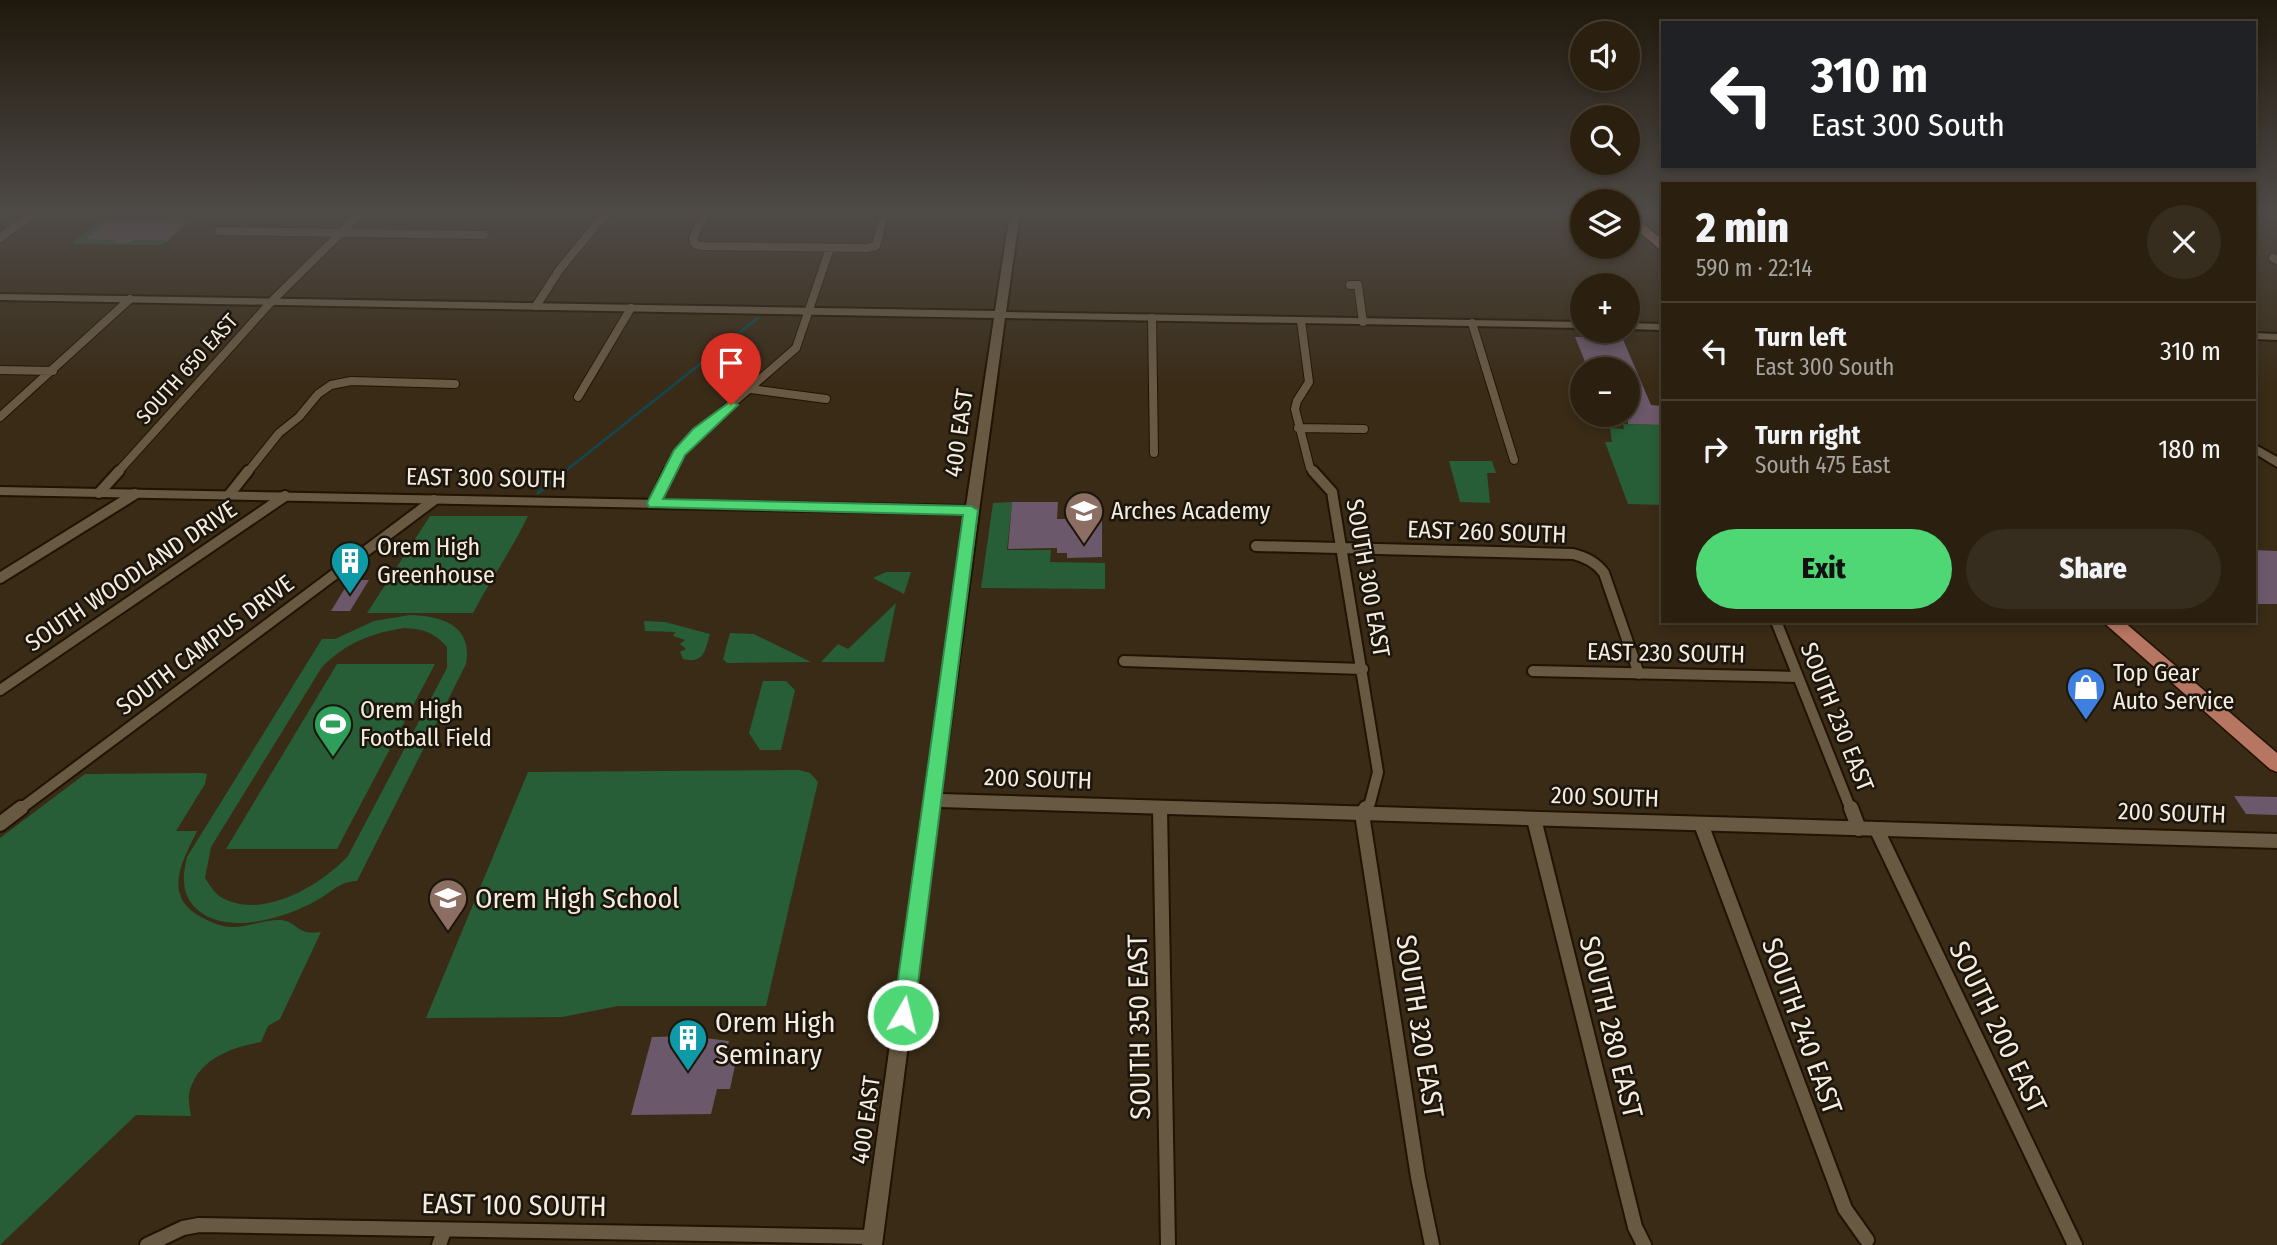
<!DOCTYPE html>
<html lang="en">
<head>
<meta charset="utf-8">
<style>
	body { margin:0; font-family:"Fira Sans Condensed",sans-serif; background:#372d1e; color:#f1f3f6; height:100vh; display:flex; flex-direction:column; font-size:26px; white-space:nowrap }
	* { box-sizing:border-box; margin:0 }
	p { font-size:23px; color:#a6a39f }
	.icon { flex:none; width:38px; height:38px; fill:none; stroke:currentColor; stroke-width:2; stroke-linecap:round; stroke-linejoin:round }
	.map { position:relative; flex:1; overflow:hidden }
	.drawer { position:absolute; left:1661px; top:182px; width:595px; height:441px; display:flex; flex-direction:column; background:#2b2010; border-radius:0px; box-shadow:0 4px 10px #0003,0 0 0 2px #473e30 }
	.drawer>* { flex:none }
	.guide { position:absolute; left:1661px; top:21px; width:595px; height:147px; border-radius:0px; box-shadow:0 4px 10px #0003,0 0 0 2px #473e30; background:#202124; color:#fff; overflow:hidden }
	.tools { position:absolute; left:1570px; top:21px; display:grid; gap:14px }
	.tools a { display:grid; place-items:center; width:70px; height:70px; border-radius:50%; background:#2b2010; box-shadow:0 4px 10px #0003,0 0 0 2px #473e30; font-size:35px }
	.pin { position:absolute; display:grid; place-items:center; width:60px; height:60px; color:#fff; margin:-72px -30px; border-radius:50% 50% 50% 0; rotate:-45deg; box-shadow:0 0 7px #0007 }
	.pin .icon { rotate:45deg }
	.me { position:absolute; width:77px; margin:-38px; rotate:8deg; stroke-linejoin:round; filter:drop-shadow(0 0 5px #0008) }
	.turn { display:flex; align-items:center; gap:24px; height:147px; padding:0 35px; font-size:32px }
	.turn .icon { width:91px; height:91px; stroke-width:2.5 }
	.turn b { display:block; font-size:49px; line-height:60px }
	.round { display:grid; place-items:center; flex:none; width:74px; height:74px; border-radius:37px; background:#372d1e }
	.overview { display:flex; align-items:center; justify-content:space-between; height:119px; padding:0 35px }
	h1 { font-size:42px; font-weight:800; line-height:52px }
	.cta { display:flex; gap:14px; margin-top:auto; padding:14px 35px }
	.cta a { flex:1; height:80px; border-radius:42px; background:#4fd675; color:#111; font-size:28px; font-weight:800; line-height:80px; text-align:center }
	.cta a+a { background:#372d1e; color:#f1f3f6 }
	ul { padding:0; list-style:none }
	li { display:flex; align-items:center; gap:21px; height:98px; padding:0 35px; border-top:2px solid #473e30 }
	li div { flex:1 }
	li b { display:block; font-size:26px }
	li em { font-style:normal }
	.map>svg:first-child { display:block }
</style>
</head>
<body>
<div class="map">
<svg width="2277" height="1245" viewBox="0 0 2277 1245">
	<rect width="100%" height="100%" fill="#392b16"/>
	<!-- green -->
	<path fill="#275e37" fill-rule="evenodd" d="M 107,218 L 187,219 L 190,221 L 167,242 L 158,245 L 74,244 L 73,242 L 99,220 Z
		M 1623,424 L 1662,425 L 1662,505 L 1628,504 L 1605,442 L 1612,442 L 1610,428 L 1624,429 Z
		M 1449,461 L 1492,461 L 1496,473 L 1487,473 L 1490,503 L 1460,502 Z
		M 1012,502 L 1007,550 L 1051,550 L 1050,562 L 1105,563 L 1105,589 L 981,588 L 993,503 Z
		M 430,516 L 528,516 C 511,551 491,579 473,613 L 367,613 Z
		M 886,572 L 911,572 L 904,594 L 873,578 Z
		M 896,603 L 884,662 L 821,662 L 838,644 L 848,649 Z
		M 410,615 C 443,616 473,626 466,664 L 357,881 C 341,881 333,891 319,899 C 289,917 230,936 199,911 C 181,897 182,877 187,857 L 322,639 L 335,639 L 374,621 ZM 404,628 C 423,629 434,632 447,647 L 447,668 L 348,856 C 320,886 260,922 219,896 C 214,892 209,884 205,878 L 211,847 L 322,667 C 346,643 371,633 404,628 Z
		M 644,621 L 665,622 L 710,634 C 705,651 704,664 683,659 L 680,652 L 686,649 L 680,644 L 685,640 L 673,636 L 675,632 L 645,631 Z
		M 730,633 L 754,634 L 811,662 L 727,663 L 723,659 Z
		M 337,664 L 435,664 L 337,849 L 226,849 Z
		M 763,681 L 786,681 L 795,690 L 781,750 L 760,750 L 749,733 Z
		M 799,770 L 810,773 L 818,782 L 766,1006 L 618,1006 L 562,1017 L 426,1018 L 528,772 Z
		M 202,773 L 207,774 L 205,784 L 176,831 L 197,831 C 182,862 162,896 201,917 C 210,922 222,927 232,927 C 248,927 267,919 281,920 C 298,922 297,936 321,932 L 280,1019 L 268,1026 L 261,1042 C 231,1047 196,1060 189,1094 C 188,1100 190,1109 191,1116 L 136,1115 L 0,1245 L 0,838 L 85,774 Z"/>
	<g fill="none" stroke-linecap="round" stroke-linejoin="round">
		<!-- stream-far1 -->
		<path stroke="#114752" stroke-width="2.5" d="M 563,473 L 758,318"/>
		<!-- stream -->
		<path stroke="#114752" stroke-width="3.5" d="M 538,493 L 565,471"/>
	</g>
	<!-- building -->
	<path fill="#6c586b" d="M 140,219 L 155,220 L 151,223 L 185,224 L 167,240 L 132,240 L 127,244 L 111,243 L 115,240 L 86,239 L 107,222 L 137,222 Z
		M 1575,337 L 1622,337 L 1651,405 L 1662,406 L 1662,425 L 1628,424 L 1628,369 L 1588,369 Z
		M 1012,502 L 1058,502 L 1057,519 L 1102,519 L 1102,557 L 1067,558 L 1067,553 L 1057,553 L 1057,548 L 1008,549 Z
		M 2254,550 L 2277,551 L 2277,604 L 2254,604 Z
		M 350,580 L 369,580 L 350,611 L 331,611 Z
		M 2234,796 L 2277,797 L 2277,815 L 2246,814 Z
		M 689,1036 L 729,1041 L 725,1056 L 737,1056 L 730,1089 L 717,1089 L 711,1114 L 631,1115 L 652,1037 Z"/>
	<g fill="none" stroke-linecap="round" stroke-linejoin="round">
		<!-- minor-far2 casing -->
		<g stroke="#201301" stroke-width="10">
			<path id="minor-far2" d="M 706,212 L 693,238 L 695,244 L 701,246 L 867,248 L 876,246 L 885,212
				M 219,231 L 484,235
				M 0,238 L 34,212
				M 2273,258 L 2277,260
				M 1350,285 L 1358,285 L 1363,322
				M 536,306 L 560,269 L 607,212
				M 1152,318 L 1154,453
				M 1301,321 L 1309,382 L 1297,401 L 1295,409 L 1310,468 L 1315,473
				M 1472,323 L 1514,460
				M 0,370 L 53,371
				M 751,389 L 826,399
				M 578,397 L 631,308
				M 0,417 L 130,299
				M 1298,428 L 1364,429
				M 117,473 L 271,302 L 362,212
				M 247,473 L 279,433 L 299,417 L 318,394 L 331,385 L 351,381 L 455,384
				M 668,473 L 689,441 L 796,348 L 830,248"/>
		</g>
		<!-- minor-far1 casing -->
		<g stroke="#201301" stroke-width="14">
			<path id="minor-far1" d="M 1313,471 L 1332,492 L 1378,772 L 1370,803 L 1365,810
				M 99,493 L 119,471
				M 229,495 L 248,471
				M 654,503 L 669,471
				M 1256,546 L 1573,554 C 1586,557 1596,562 1604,573 L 1639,674
				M 0,578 L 135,494
				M 1776,621 L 1851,810
				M 1124,661 L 1363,669
				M 1533,671 L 1797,677
				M 0,690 L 285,496
				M 1160,807 L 1160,810
				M 19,810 L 434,500"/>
		</g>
		<!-- minor casing -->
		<g stroke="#201301" stroke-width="18">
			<path id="minor" d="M 1160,808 L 1168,1245
				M 1366,808 L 1362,814 L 1418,1177 L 1432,1245
				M 1851,808 L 1859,829
				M 1534,819 L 1635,1227 L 1644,1245
				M 0,824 L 21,808
				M 1701,824 L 1845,1209 L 1867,1240
				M 1877,830 L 2075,1245
				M 147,1245 L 183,1228 L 199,1225 L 873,1237
				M 439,1245 L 444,1231"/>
		</g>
		<!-- tertiary casing -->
		<g stroke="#201301" stroke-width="4">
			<path id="tertiary" d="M 1010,212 L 1020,212 L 1006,312 L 1582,322 L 1582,328 L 1005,318 L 941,794 L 2277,834 L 2277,848 L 939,807 L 882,1245 L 862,1245 L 964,514 L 0,495 L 0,487 L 966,506 L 994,318 L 0,300 L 0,294 L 995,311 Z
				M 1628,323 L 1662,324 L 1662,330 L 1628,329 Z
				M 2254,333 L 2277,334 L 2277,340 L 2254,339 Z
				M 2254,444 L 2277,457 L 2277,467 L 2254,453 Z"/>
		</g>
		<!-- primary casing -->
		<g stroke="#201301" stroke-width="3">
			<path id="primary" d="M 1628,212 L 1662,239 L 1662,249 L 1658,248 L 1628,222 Z
				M 2102,621 L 2123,621 L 2277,753 L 2277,772 L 2270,769 Z"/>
		</g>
		<!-- minor-far2 -->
		<use href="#minor-far2" stroke="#685943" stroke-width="8"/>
		<!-- minor-far1 -->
		<use href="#minor-far1" stroke="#685943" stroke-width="10"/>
		<!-- minor -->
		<use href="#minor" stroke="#685943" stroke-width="14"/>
		<!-- tertiary -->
		<use href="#tertiary" fill="#685943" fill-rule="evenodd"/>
		<!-- primary -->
		<use href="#primary" fill="#b77662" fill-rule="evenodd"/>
	</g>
	<!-- sky -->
	<linearGradient id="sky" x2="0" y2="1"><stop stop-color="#1f180c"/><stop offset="0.55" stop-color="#4e4a47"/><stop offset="1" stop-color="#4e4a47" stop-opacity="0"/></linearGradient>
	<rect width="2277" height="386" fill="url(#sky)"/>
	<!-- route -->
	<path fill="#4fd675" stroke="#338b4c" stroke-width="2" d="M 731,401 L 738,405 L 685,455 L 663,499 L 971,506 L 978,510 L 914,1015 L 911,1022 L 903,1025 L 896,1022 L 893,1015 L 963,515 L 649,507 L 647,503 L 674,450 L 693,429 Z"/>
	<!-- icons -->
	<defs>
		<g id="school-pin" transform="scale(2.0125)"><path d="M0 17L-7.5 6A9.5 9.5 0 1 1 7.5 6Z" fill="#8d6e63" stroke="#1b150c"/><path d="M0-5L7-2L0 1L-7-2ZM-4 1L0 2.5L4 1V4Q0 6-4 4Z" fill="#fff"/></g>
		<g id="building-pin" transform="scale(2.0125)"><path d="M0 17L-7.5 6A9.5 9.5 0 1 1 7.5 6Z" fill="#0f9aa8" stroke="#1b150c"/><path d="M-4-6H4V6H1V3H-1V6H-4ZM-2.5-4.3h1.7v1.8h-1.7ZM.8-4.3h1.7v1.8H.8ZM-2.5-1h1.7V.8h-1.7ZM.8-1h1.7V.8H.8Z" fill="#fff"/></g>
		<g id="shop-pin" transform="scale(2.0125)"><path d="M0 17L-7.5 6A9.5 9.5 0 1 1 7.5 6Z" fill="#3f7fe0" stroke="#1b150c"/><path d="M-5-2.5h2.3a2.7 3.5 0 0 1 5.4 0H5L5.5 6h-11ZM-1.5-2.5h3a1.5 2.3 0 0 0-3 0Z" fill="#fff"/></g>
		<g id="stadium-pin" transform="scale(2.0125)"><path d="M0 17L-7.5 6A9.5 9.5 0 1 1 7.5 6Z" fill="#2e9e5b" stroke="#1b150c"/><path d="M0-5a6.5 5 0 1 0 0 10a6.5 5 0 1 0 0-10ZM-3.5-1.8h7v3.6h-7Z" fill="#fff"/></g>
	</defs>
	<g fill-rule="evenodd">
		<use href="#school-pin" x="1084" y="511"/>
		<use href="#building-pin" x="350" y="561"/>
		<use href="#shop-pin" x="2086" y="687"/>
		<use href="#stadium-pin" x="333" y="724"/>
		<use href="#school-pin" x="448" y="898"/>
		<use href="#building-pin" x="688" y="1038"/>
	</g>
	<g text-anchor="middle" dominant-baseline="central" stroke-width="5" stroke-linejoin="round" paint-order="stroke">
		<!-- far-street labels -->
		<g font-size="21" fill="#f5ece0" stroke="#1b150c">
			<text transform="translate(187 369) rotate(-48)">SOUTH 650 EAST</text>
		</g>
		<!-- street labels -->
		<g font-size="24" fill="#f5ece0" stroke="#1b150c">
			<text transform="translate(959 433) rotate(-82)">400 EAST</text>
			<text transform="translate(486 478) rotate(1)">EAST 300 SOUTH</text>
			<text transform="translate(1487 532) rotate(2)">EAST 260 SOUTH</text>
			<text transform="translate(131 576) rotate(-34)">SOUTH WOODLAND DRIVE</text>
			<text transform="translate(1368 578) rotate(80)">SOUTH 300 EAST</text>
			<text transform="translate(205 645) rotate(-37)">SOUTH CAMPUS DRIVE</text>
			<text transform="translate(1666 653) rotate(1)">EAST 230 SOUTH</text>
			<text transform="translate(1837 717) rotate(68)">SOUTH 230 EAST</text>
			<text transform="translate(1038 779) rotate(2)">200 SOUTH</text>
			<text transform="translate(1605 797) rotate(2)">200 SOUTH</text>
			<text transform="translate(2172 813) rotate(2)">200 SOUTH</text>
			<text transform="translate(866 1120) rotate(-82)">400 EAST</text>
		</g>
		<!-- poi labels -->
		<g font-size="24" fill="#f5ece0" stroke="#1b150c" text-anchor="start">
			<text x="1111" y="511">Arches Academy</text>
			<text x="377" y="547">Orem High<tspan x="377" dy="28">Greenhouse</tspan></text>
			<text x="2113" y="673">Top Gear<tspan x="2113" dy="28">Auto Service</tspan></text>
			<text x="360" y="710">Orem High<tspan x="360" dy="28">Football Field</tspan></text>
		</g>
		<!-- near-poi labels -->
		<g font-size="28" fill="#f5ece0" stroke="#1b150c" text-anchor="start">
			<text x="475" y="898">Orem High School</text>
			<text x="715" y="1022">Orem High<tspan x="715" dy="32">Seminary</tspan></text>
		</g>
		<!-- near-street labels -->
		<g font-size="28" fill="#f5ece0" stroke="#1b150c">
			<text transform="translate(1420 1026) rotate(81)">SOUTH 320 EAST</text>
			<text transform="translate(1802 1026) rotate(70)">SOUTH 240 EAST</text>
			<text transform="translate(1139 1027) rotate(-91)">SOUTH 350 EAST</text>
			<text transform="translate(1611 1027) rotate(76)">SOUTH 280 EAST</text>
			<text transform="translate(1998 1027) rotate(64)">SOUTH 200 EAST</text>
			<text transform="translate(514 1205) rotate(1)">EAST 100 SOUTH</text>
		</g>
	</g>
</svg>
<div class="tools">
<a><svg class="icon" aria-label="sound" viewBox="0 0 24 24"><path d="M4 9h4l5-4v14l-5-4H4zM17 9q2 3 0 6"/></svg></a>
<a><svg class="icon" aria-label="search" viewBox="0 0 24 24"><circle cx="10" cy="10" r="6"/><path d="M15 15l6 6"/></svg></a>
<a><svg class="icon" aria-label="layers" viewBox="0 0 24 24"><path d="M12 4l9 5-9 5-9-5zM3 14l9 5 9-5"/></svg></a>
<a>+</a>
<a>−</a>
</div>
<div class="pin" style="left:731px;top:405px;background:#d93025"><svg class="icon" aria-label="arrive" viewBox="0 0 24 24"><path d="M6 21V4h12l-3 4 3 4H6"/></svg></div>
<svg class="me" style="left:903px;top:1015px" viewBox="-20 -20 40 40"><circle r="17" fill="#4fd675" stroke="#fff" stroke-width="3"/><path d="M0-11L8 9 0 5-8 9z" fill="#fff"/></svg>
<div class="guide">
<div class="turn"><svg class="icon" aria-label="left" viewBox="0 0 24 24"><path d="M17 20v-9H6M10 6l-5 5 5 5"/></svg><div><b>310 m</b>East 300 South</div></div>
</div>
<section class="drawer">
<div class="overview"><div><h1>2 min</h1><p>590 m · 22:14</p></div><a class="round"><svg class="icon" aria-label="close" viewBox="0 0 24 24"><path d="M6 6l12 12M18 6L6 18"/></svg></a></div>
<ul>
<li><svg class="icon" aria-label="left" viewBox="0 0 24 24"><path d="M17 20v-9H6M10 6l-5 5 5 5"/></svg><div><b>Turn left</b><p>East 300 South</p></div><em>310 m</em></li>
<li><svg class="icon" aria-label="right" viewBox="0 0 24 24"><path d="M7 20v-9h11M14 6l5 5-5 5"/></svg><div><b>Turn right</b><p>South 475 East</p></div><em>180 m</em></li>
</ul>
<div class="cta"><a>Exit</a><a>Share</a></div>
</section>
</div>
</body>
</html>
